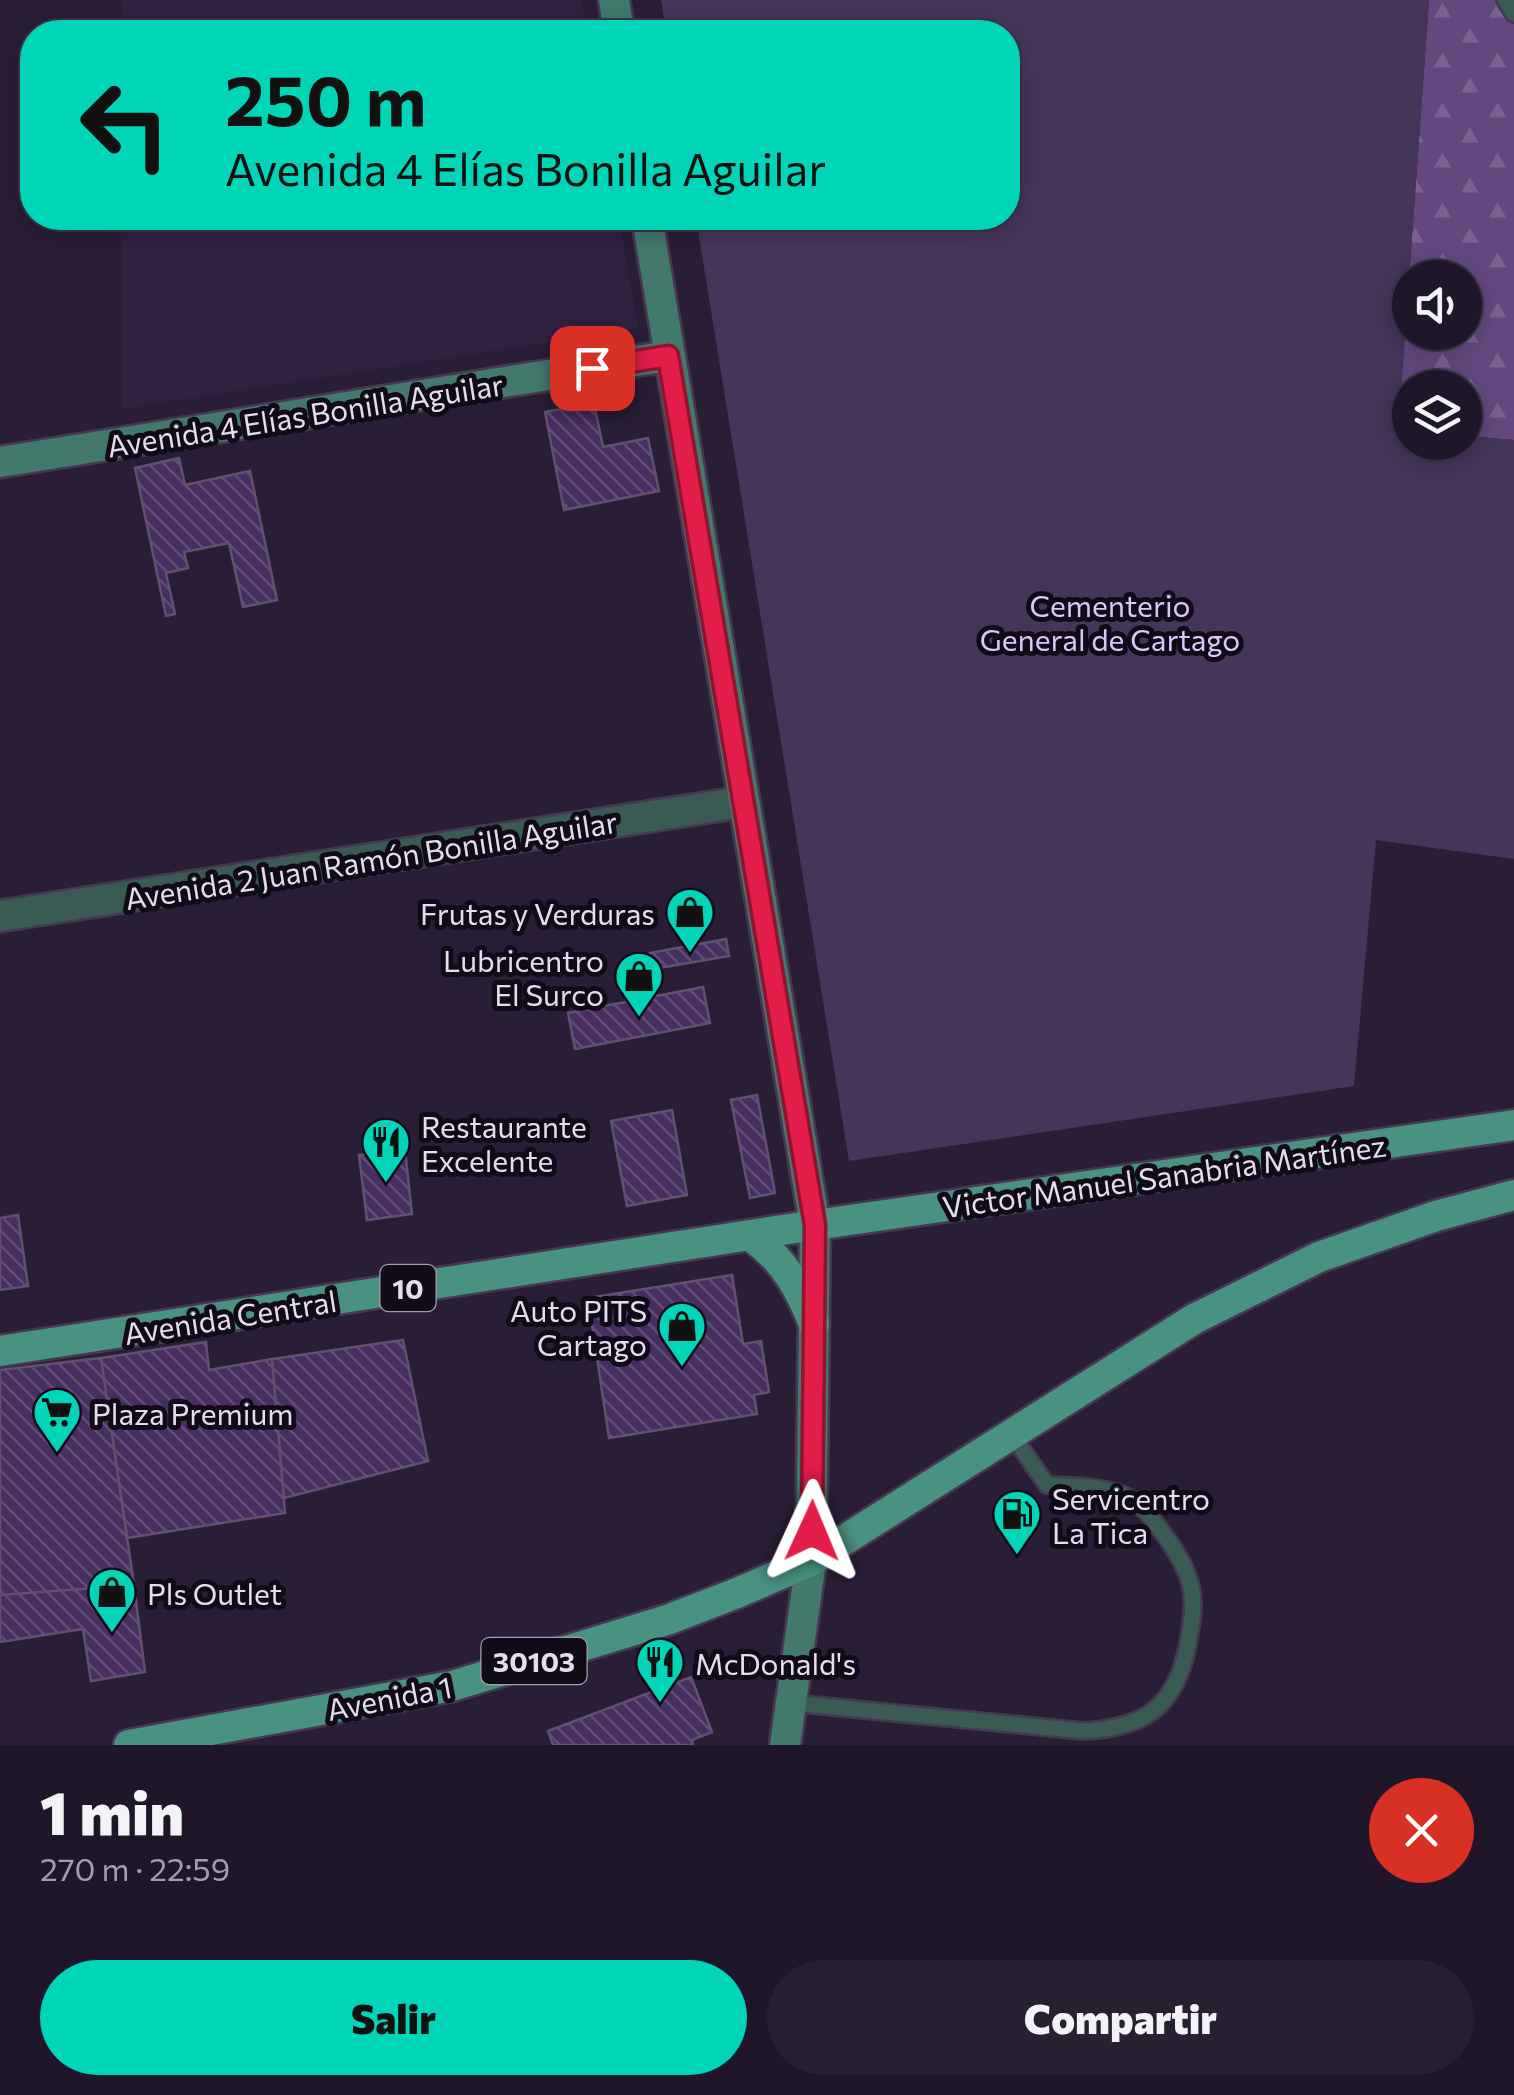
<!DOCTYPE html>
<html lang="es">
<head>
<meta charset="utf-8">
<style>
	body { margin:0; font-family:Commissioner,sans-serif; background:#281f31; color:#f1f3f6; height:100vh; display:flex; flex-direction:column; font-size:38px; white-space:nowrap }
	* { box-sizing:border-box; margin:0 }
	p { font-size:32px; color:#a29fa8 }
	.icon { flex:none; width:55px; height:55px; fill:none; stroke:currentColor; stroke-width:2; stroke-linecap:round; stroke-linejoin:round }
	.map { position:relative; height:1745px; overflow:hidden }
	.drawer { display:flex; flex-direction:column; background:#201629; flex:1 }
	.drawer>* { flex:none }
	.top-card { position:absolute; left:20px; top:20px; width:1000px; height:210px; border-radius:40px; box-shadow:0 5px 25px #0003,0 0 0 2px #3d3546; background:#00d5b7; color:#111; overflow:hidden }
	.tools { position:absolute; left:1392px; top:260px; display:grid; gap:20px }
	.tools a { display:grid; place-items:center; width:90px; height:90px; border-radius:50%; background:#201629; box-shadow:0 5px 25px #0003,0 0 0 2px #3d3546; font-size:50px }
	.pin { position:absolute; display:grid; place-items:center; width:85px; height:85px; color:#fff; margin:-42px; border-radius:20px; box-shadow:0 5px 15px #0006 }
	.me { position:absolute; width:110px; margin:-55px; rotate:1deg; stroke-linejoin:round; filter:drop-shadow(0 0 8px #0008) }
	.turn { display:flex; align-items:center; gap:35px; height:210px; padding:0 40px; font-size:45px }
	.turn .icon { width:130px; height:130px; stroke-width:2.5 }
	.turn b { display:block; font-size:70px; line-height:85px }
	.round { display:grid; place-items:center; flex:none; width:105px; height:105px; border-radius:52px; background:#281f31 }
	.headline { display:flex; align-items:center; justify-content:space-between; height:170px; padding:0 40px }
	h1 { font-size:60px; font-weight:800; line-height:75px }
	.primary-button { display:flex; gap:20px; margin-top:auto; padding:20px 40px }
	.primary-button a { flex:1; height:115px; border-radius:60px; background:#00d5b7; color:#111; font-size:40px; font-weight:800; line-height:115px; text-align:center }
	.primary-button a+a { background:#281f31; color:#f1f3f6 }
	.map>svg:first-child { display:block }
</style>
</head>
<body>
<div class="map">
<svg width="1514" height="1745" viewBox="0 0 1514 1745">
	<defs>
		<pattern id="forest-firs" width="22" height="20" patternUnits="userSpaceOnUse" patternTransform="scale(2.5)"><rect width="22" height="20" fill="#62487e"/><path d="M5 1l3.5 6h-7zM16 11l3.5 6h-7z" fill="#786291"/></pattern>
		<pattern id="building-back-hatch" width="6" height="6" patternUnits="userSpaceOnUse" patternTransform="scale(2.5)"><rect width="6" height="6" fill="#472e61"/><path d="M-1 5l2 2M0 0l6 6M5-1l2 2" fill="none" stroke="#614c78"/></pattern>
	</defs>
	<rect width="100%" height="100%" fill="#2a1e37"/>
	<!-- built -->
	<path fill="#302141" d="M 121,0 L 581,0 L 587,32 L 121,32 Z
		M 121,218 L 619,218 L 638,328 L 121,409 Z"/>
	<!-- forest -->
	<path fill="url(#forest-firs)" fill-rule="evenodd" d="M 1429,0 L 1514,0 L 1514,440 L 1465,436 L 1465,388 L 1410,388 L 1410,432 L 1398,431 ZM 1410,278 L 1465,278 L 1465,332 L 1410,332 Z"/>
	<!-- park -->
	<path fill="#453559" d="M 661,0 L 1429,0 L 1398,431 L 1410,432 L 1410,442 L 1465,442 L 1465,436 L 1514,440 L 1514,859 L 1376,840 L 1354,1086 L 849,1161 L 696,218 L 1008,218 L 1008,32 L 666,32 Z"/>
	<!-- building -->
	<path fill="url(#building-back-hatch)" stroke="#5f526f" stroke-width="2.5" d="M 594,403 L 603,447 L 648,438 L 659,491 L 564,510 L 545,412 Z
		M 179,458 L 185,485 L 250,471 L 277,600 L 243,607 L 229,543 L 184,552 L 188,568 L 166,573 L 175,614 L 166,616 L 135,468 Z
		M 726,939 L 729,956 L 653,969 L 650,953 Z
		M 703,987 L 710,1023 L 575,1049 L 568,1013 Z
		M 757,1095 L 775,1193 L 750,1198 L 731,1100 Z
		M 672,1110 L 687,1195 L 627,1206 L 611,1121 Z
		M 405,1150 L 412,1214 L 367,1220 L 359,1155 Z
		M 18,1215 L 28,1286 L 0,1290 L 0,1218 Z
		M 732,1275 L 743,1344 L 761,1341 L 769,1392 L 754,1395 L 757,1414 L 609,1438 L 588,1298 Z
		M 403,1340 L 428,1461 L 284,1498 L 272,1359 Z
		M 206,1342 L 209,1370 L 272,1359 L 285,1513 L 127,1538 L 101,1358 Z
		M 101,1358 L 134,1585 L 0,1595 L 0,1370 Z
		M 134,1585 L 145,1672 L 91,1681 L 83,1629 L 0,1642 L 0,1595 Z
		M 691,1677 L 712,1732 L 692,1740 L 693,1745 L 553,1745 L 548,1731 Z"/>
	<g fill="none" stroke-linecap="round" stroke-linejoin="round">
		<!-- lane casing -->
		<g stroke="#443951" stroke-width="20">
			<path id="lane" d="M 1505,0 L 1514,14
				M 791,1703 L 1083,1731 C 1146,1728 1176,1706 1188,1644 C 1197,1595 1195,1579 1166,1537 C 1154,1521 1142,1503 1123,1495 C 1102,1486 1070,1486 1047,1485 L 1012,1435"/>
		</g>
		<!-- street casing -->
		<g stroke="#443951" stroke-width="35">
			<path id="street" d="M 0,916 L 743,802"/>
		</g>
		<!-- secondary casing -->
		<g stroke="#443951" stroke-width="35">
			<path id="secondary" d="M 614,0 L 619,32
				M 647,218 L 815,1225 L 811,1561 L 785,1745
				M 0,462 L 668,356"/>
		</g>
		<!-- primary casing -->
		<g stroke="#443951" stroke-width="35">
			<path id="primary" d="M 751,1236 C 784,1260 799,1287 814,1324
				M 0,1351 L 815,1225 L 1514,1125
				M 129,1745 L 452,1686 L 667,1620 L 737,1593 L 811,1561 L 1194,1319 L 1319,1257 L 1436,1216 L 1514,1195"/>
		</g>
		<!-- lane -->
		<use href="#lane" stroke="#3a5b53" stroke-width="15"/>
		<!-- street -->
		<use href="#street" stroke="#3a5b53" stroke-width="30"/>
		<!-- secondary -->
		<use href="#secondary" stroke="#43796d" stroke-width="30"/>
		<!-- primary -->
		<use href="#primary" stroke="#499181" stroke-width="30"/>
	</g>
	<g fill="none" stroke-linecap="round" stroke-linejoin="round">
		<!-- route casing -->
		<g stroke="#92132f" stroke-width="25">
			<path id="route" d="M 592,368 L 668,356 L 815,1225 L 812,1531"/>
		</g>
		<!-- route -->
		<use href="#route" stroke="#e11d48" stroke-width="18"/>
	</g>
	<!-- icons -->
	<defs>
		<g id="shop-pin" transform="scale(2.5)"><path d="M0 17L-7.5 6A9.5 9.5 0 1 1 7.5 6Z" fill="#00d5b7" stroke="#100b16"/><path d="M-5-2.5h2.3a2.7 3.5 0 0 1 5.4 0H5L5.5 6h-11ZM-1.5-2.5h3a1.5 2.3 0 0 0-3 0Z" fill="#111"/></g>
		<g id="restaurant-pin" transform="scale(2.5)"><path d="M0 17L-7.5 6A9.5 9.5 0 1 1 7.5 6Z" fill="#00d5b7" stroke="#100b16"/><path d="M-5-6h1v4h1v-4h1v4h1v-4h1v5L-1.5 .5V6h-2V.5L-5-1ZM5-6V6H3V1.5H1.5Q1.5-4 5-6Z" fill="#111"/></g>
		<g id="supermarket-pin" transform="scale(2.5)"><path d="M0 17L-7.5 6A9.5 9.5 0 1 1 7.5 6Z" fill="#00d5b7" stroke="#100b16"/><path d="M-6-5.5h2.5l.6 2H6L4.5 2H-2.5L-4.4-4H-6ZM-1.5 3.2a1.3 1.3 0 1 0 .1 0ZM3 3.2a1.3 1.3 0 1 0 .1 0Z" fill="#111"/></g>
		<g id="fuel-pin" transform="scale(2.5)"><path d="M0 17L-7.5 6A9.5 9.5 0 1 1 7.5 6Z" fill="#00d5b7" stroke="#100b16"/><path d="M-5.5-6h7V0h2V4h1.3V-2.5L3-4.5l.8-.8L6-3V5H2.5V1h-1V6h-7ZM-4.2-4.7v3.2H.2V-4.7Z" fill="#111"/></g>
	</defs>
	<g fill-rule="evenodd">
		<use href="#shop-pin" x="690" y="912"/>
		<use href="#shop-pin" x="639" y="976"/>
		<use href="#restaurant-pin" x="386" y="1142"/>
		<use href="#shop-pin" x="682" y="1326"/>
		<use href="#supermarket-pin" x="57" y="1412"/>
		<use href="#fuel-pin" x="1017" y="1514"/>
		<use href="#shop-pin" x="112" y="1592"/>
		<use href="#restaurant-pin" x="660" y="1662"/>
	</g>
	<g text-anchor="middle" dominant-baseline="central" stroke-width="10" stroke-linejoin="round" paint-order="stroke">
		<!-- shield labels -->
		<g fill="#100b16" stroke="#a49ead" stroke-width="2.5">
			<rect x="380.5" y="1265" width="55" height="46" rx="8"/>
			<rect x="481.5" y="1638" width="105" height="46" rx="8"/>
		</g>
		<g font-size="28" font-weight="bold" fill="#e4ddee">
			<text x="408" y="1288">10</text>
			<text x="534" y="1661">30103</text>
		</g>
		<!-- street labels -->
		<g font-size="30" fill="#e4ddee" stroke="#100b16">
			<text transform="translate(305 414) rotate(-9)">Avenida 4 Elías Bonilla Aguilar</text>
			<text transform="translate(371 859) rotate(-9)">Avenida 2 Juan Ramón Bonilla Aguilar</text>
			<text transform="translate(1164 1175) rotate(-8)">Victor Manuel Sanabria Martínez</text>
			<text transform="translate(230 1316) rotate(-9)">Avenida Central</text>
			<text transform="translate(389 1697) rotate(-11)">Avenida 1</text>
		</g>
		<!-- park labels -->
		<g font-size="30" fill="#dcc6f8" stroke="#100b16">
			<text x="1110" y="604">Cementerio<tspan x="1110" dy="34">General de Cartago</tspan></text>
		</g>
		<!-- poi labels -->
		<g font-size="30" fill="#e4ddee" stroke="#100b16" text-anchor="start">
			<text x="655" y="912" text-anchor="end">Frutas y Verduras</text>
			<text x="604" y="959" text-anchor="end">Lubricentro<tspan x="604" dy="34">El Surco</tspan></text>
			<text x="421" y="1125">Restaurante<tspan x="421" dy="34">Excelente</tspan></text>
			<text x="647" y="1309" text-anchor="end">Auto PITS<tspan x="647" dy="34">Cartago</tspan></text>
			<text x="92" y="1412">Plaza Premium</text>
			<text x="1052" y="1497">Servicentro<tspan x="1052" dy="34">La Tica</tspan></text>
			<text x="147" y="1592">Pls Outlet</text>
			<text x="695" y="1662">McDonald's</text>
		</g>
	</g>
</svg>
<div class="tools">
<a><svg class="icon" aria-label="sound" viewBox="0 0 24 24"><path d="M4 9h4l5-4v14l-5-4H4zM17 9q2 3 0 6"/></svg></a>
<a><svg class="icon" aria-label="layers" viewBox="0 0 24 24"><path d="M12 4l9 5-9 5-9-5zM3 14l9 5 9-5"/></svg></a>
</div>
<div class="pin" style="left:592px;top:368px;background:#d93025"><svg class="icon" aria-label="arrive" viewBox="0 0 24 24"><path d="M6 21V4h12l-3 4 3 4H6"/></svg></div>
<svg class="me" style="left:812px;top:1531px" viewBox="-20 -20 40 40"><path d="M0-17L14 15 0 8-14 15z" fill="#e11d48" stroke="#fff" stroke-width="4"/></svg>
<div class="top-card">
<div class="turn"><svg class="icon" aria-label="left" viewBox="0 0 24 24"><path d="M17 20v-9H6M10 6l-5 5 5 5"/></svg><div><b>250 m</b>Avenida 4 Elías Bonilla Aguilar</div></div>
</div>
</div>
<section class="drawer">
<div class="headline"><div><h1>1 min</h1><p>270 m · 22:59</p></div><a class="round" style="background:#d93025;color:#fff"><svg class="icon" aria-label="close" viewBox="0 0 24 24"><path d="M6 6l12 12M18 6L6 18"/></svg></a></div>
<div class="primary-button"><a>Salir</a><a>Compartir</a></div>
</section>
</body>
</html>
